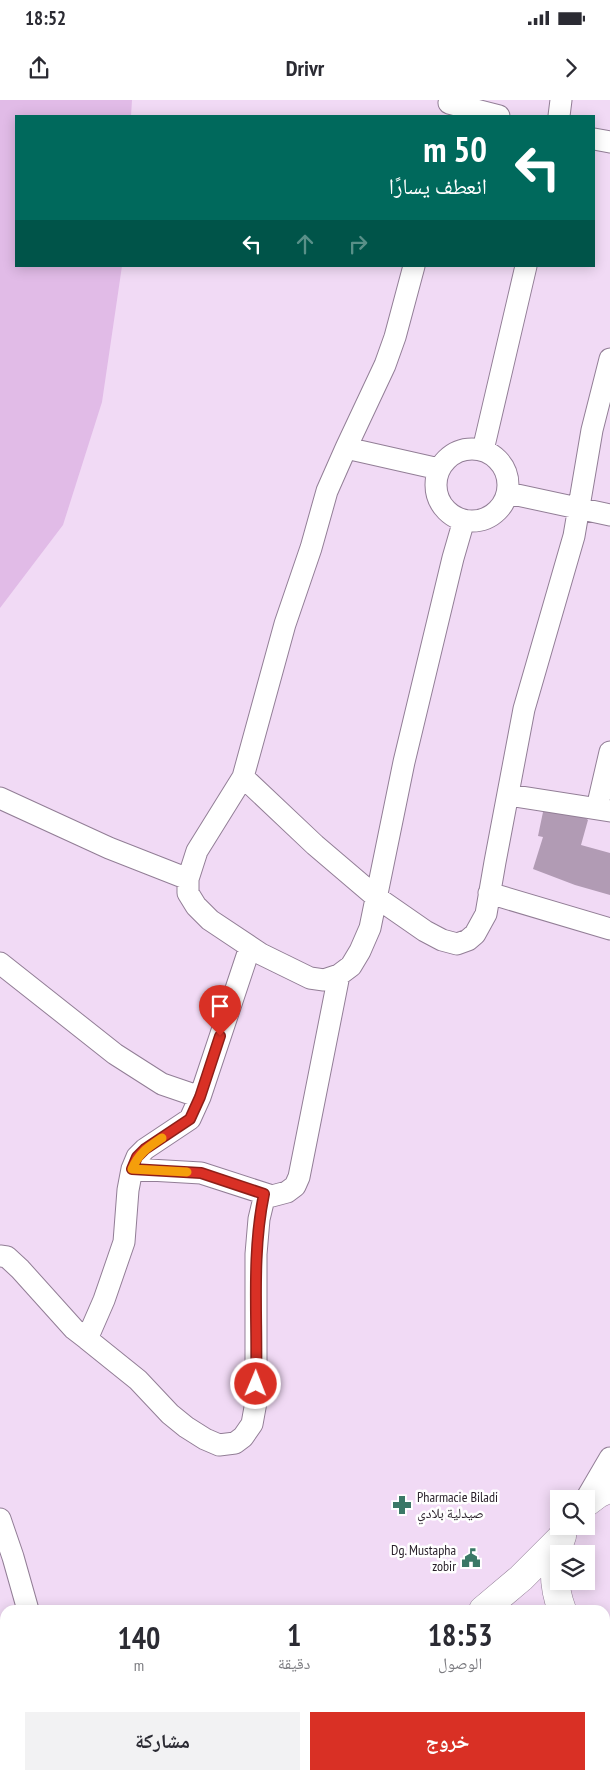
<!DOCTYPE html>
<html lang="ar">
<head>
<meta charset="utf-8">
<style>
	body { margin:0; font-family:"PT Sans Narrow","Noto Naskh Arabic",sans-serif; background:#f2f2f3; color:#2b2b33; direction:rtl; height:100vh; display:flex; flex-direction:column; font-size:19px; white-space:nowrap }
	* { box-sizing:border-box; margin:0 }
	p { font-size:16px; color:#7c7c81 }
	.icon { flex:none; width:28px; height:28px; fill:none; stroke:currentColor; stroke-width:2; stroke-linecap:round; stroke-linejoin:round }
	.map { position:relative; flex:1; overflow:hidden; direction:ltr }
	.drawer { position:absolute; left:0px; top:1505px; width:610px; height:175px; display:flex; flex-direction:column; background:#fff; border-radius:15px 15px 0 0; box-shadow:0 2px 12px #0003; direction:rtl }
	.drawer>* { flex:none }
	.top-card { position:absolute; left:15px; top:15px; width:580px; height:152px; border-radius:0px; box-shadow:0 2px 12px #0003; direction:rtl; background:#00695c; color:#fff; overflow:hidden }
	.buttons { position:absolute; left:550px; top:1390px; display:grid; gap:10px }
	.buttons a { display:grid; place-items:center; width:45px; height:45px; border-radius:0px; background:#fff; box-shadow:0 2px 12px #0003; font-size:25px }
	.pin { position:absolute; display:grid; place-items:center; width:42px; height:42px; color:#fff; margin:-51px -21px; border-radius:50% 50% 50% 0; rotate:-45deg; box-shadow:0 0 5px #0007 }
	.pin .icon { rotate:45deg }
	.me { position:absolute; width:55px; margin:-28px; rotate:1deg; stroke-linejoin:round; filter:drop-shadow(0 0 4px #0008) }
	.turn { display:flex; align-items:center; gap:18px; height:105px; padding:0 25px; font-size:22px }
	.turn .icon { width:65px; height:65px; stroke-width:2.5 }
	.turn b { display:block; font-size:35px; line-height:42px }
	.lanes { display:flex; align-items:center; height:48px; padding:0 25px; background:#0003; justify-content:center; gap:25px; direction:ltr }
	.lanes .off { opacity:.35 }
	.eta { display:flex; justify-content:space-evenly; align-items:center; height:85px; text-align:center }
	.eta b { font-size:30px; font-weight:800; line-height:35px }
	.button { display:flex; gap:10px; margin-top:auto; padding:10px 25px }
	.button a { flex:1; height:58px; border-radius:0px; background:#d93025; color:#fff; font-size:20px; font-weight:800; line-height:58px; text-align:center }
	.button a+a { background:#f2f2f3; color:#2b2b33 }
	.status { display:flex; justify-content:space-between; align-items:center; height:35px; padding:0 25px; background:#fff; direction:ltr }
	.status svg { height:14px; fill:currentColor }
	header { display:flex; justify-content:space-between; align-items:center; height:65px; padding:0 25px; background:#fff; font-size:22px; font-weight:800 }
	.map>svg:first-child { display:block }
</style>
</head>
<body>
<div class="status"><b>18:52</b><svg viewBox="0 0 49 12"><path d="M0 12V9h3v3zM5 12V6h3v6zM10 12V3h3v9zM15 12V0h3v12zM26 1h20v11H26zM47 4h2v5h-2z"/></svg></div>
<header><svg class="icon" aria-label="forward" viewBox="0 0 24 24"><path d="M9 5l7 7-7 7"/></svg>Drivr<svg class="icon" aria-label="share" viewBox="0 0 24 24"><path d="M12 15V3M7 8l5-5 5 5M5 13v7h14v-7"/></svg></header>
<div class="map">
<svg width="610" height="1680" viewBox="0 0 610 1680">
	<rect width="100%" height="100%" fill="#f1daf5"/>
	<!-- green -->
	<path fill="#e1bbe7" d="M 0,0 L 132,0 L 131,16 L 16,16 L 16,166 L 122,166 L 102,302 L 63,425 L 0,508 Z"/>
	<!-- building -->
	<path fill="#b19bb4" d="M 546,711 L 585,717 L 588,720 L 581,745 L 610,753 L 610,795 L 575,785 L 533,769 L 543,737 L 538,736 L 543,712 Z"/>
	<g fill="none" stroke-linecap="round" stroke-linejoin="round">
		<!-- minor casing -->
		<g stroke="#927e96" stroke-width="23">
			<path id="minor" d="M 449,3 L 499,16
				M 559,16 L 561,0
				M 594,39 L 610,42
				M 414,166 L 395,237 L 385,265 L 346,348 L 327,391 L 311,448 L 285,524 L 243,677 L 197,751 L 188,779 L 188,793 L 196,806 L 210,820 L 261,854 L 310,878 L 324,880 L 339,875 L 351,866 L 360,851 L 370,828 L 404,662 L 453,458 L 464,420
				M 346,348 L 439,369
				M436 385a36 36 0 1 1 72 0a36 36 0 1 1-72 0Z
				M 483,350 L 526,166
				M 508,393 L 610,415
				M 243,677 L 315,745 L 376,797 L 425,831 L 442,840 L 457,844 L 468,840 L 475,834 L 486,814 L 495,762 L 524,609 L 574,436 L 592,330 L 610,259
				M 509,695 L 610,711
				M 0,698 L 109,748 L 188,779
				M 597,708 L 610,652
				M 489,793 L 610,829
				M 250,847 L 200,997 L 190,1019 L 145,1049 L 137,1057 L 132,1069 L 128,1090 L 124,1142 L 104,1200 L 87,1239 L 138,1280 L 170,1314 L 186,1327 L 205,1339 L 219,1345 L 235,1343 L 243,1337 L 252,1324 L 256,1302 L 256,1154 L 259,1119 L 265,1094
				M 0,863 L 115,954 L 162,984 L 200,997
				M 132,1069 L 201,1073 L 272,1096 L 287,1092 L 295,1086 L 299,1077 L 339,875
				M 0,1156 L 7,1157 L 20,1169 L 74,1229 L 87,1239
				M 586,1399 L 610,1358
				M 0,1419 L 13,1457 L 28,1510
				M 0,1668 L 7,1680"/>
		</g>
		<!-- tertiary casing -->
		<g stroke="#927e96" stroke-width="29">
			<path id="tertiary" d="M 586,1403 L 598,1394 L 610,1388
				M 562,1436 C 552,1461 553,1486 562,1510
				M 483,1510 L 521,1478 L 561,1438
				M 0,1552 L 5,1551
				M 605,1556 L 610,1558"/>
		</g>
		<!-- minor -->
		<use href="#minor" stroke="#fff" stroke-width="21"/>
		<!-- tertiary -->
		<use href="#tertiary" stroke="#fff" stroke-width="28"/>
	</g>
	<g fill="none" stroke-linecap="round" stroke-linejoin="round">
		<!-- route casing -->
		<g stroke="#8d1f18" stroke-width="12">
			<path id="route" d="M 220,936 L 200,997 L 190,1019 L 145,1049 L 137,1057 L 132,1069 L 201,1073 L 264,1094 C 251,1157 258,1221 256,1284"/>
		</g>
		<!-- route -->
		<use href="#route" stroke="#d93025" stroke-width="9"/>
		<!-- slow -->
		<path stroke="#f59e0b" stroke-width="9" d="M 162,1038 C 147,1048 139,1053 132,1069 L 187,1072"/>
	</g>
	<!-- icons -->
	<defs>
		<g id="pharmacy-bare" transform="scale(1.5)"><path d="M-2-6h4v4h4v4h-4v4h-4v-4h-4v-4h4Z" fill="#3a7866" stroke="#fff" stroke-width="2.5" paint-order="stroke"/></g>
		<g id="civic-bare" transform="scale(1.5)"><path d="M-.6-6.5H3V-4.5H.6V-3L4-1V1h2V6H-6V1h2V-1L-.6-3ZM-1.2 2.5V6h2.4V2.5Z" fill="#3a7866" stroke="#fff" stroke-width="2.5" paint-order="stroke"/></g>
	</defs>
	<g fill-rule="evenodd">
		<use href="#pharmacy-bare" x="402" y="1405"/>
		<use href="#civic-bare" x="471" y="1458"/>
	</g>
	<g text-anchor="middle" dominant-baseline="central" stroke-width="5" stroke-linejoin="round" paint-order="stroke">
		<!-- poi labels -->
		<g font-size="14" fill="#281f29" stroke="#fff" text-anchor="start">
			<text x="417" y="1397">Pharmacie Biladi<tspan x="417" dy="16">صيدلية بلادي</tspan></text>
			<text x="456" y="1450" text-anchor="end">Dg. Mustapha<tspan x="456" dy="16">zobir</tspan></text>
		</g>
	</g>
</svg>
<div class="buttons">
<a><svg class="icon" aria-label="search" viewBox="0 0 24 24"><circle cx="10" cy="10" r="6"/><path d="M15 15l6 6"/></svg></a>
<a><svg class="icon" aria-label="layers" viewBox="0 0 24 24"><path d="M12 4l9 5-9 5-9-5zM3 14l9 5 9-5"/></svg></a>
</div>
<div class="pin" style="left:220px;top:936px;background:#d93025"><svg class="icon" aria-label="arrive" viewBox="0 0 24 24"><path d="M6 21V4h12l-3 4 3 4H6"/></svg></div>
<svg class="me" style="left:256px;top:1284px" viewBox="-20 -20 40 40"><circle r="17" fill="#d93025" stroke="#fff" stroke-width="3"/><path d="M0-11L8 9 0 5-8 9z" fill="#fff"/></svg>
<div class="top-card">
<div class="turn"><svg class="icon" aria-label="left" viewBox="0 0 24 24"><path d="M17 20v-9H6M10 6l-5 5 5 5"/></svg><div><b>50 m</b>انعطف يسارًا</div></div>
<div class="lanes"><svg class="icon" aria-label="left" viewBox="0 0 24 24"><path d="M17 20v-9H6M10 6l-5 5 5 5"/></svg><svg class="icon off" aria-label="ahead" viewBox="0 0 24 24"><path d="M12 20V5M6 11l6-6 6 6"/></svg><svg class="icon off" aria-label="right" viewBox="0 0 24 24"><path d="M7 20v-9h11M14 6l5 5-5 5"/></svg></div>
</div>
<section class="drawer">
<div class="eta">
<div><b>18:53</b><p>الوصول</p></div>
<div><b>1</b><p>دقيقة</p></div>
<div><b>140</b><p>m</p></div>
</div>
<div class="button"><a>خروج</a><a>مشاركة</a></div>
</section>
</div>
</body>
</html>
